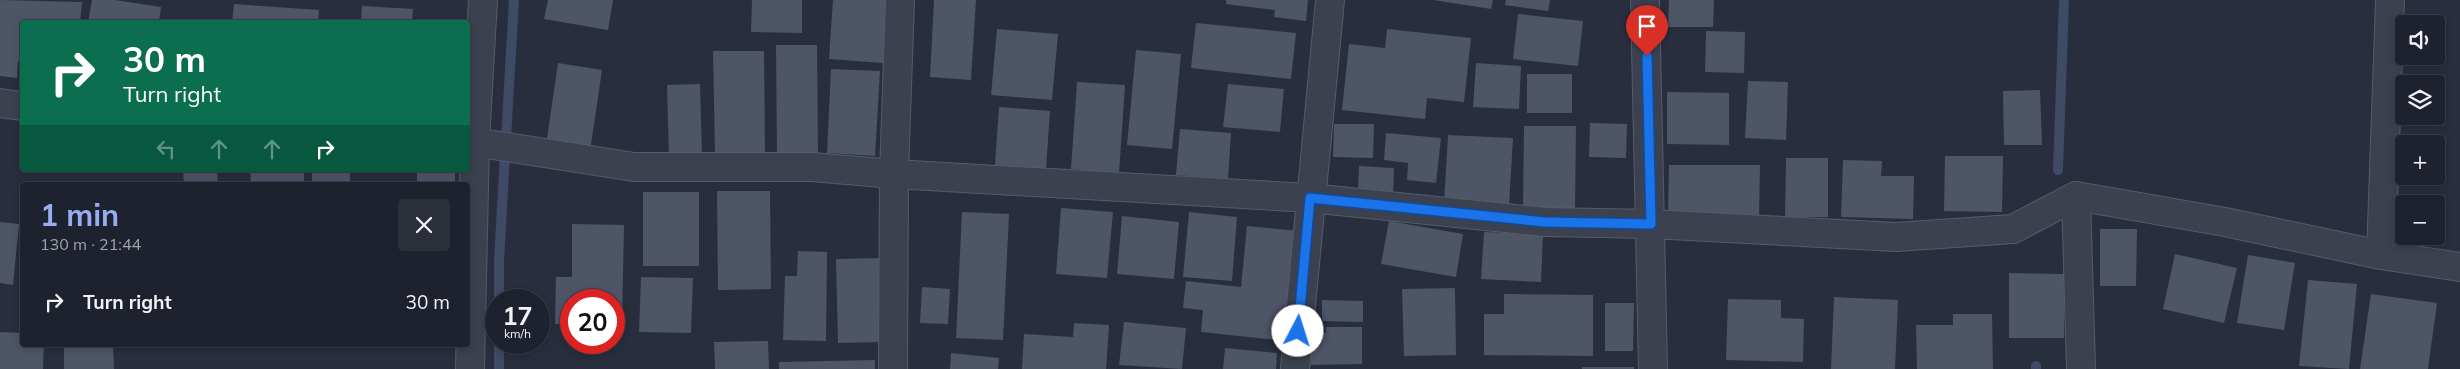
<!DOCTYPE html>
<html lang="en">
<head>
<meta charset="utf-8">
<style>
	body { margin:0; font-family:Mulish,sans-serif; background:#2b2f3a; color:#f1f3f6; height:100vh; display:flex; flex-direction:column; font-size:19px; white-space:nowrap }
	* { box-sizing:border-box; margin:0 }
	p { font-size:16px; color:#a1a4aa }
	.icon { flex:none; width:28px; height:28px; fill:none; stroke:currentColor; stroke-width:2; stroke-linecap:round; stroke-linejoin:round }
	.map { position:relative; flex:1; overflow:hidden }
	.drawer { position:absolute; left:20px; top:182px; width:450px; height:165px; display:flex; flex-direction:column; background:#1e222e; border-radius:5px; box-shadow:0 2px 8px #0003,0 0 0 1px #3c3f4a }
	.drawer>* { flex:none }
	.hud { position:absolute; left:20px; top:20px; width:450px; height:152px; border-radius:5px; box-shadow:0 2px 8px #0003,0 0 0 1px #3c3f4a; background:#0b6e4f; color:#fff; overflow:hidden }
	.controls { position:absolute; left:2395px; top:15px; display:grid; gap:10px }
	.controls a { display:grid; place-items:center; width:50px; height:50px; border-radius:5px; background:#1e222e; box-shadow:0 2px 8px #0003,0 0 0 1px #3c3f4a; font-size:25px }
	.speed { position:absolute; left:485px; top:289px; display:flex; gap:10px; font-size:25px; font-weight:700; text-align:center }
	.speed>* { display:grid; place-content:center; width:65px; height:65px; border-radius:50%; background:#1e222e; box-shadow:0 2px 8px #0003,0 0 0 1px #3c3f4a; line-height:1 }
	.speed small { font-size:12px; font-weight:400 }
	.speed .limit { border:8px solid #d22; background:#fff; color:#111 }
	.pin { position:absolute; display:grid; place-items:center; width:42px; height:42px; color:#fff; margin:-51px -21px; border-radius:50% 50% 50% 0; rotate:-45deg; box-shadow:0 0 5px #0007 }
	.pin .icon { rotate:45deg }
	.me { position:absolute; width:55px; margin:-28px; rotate:5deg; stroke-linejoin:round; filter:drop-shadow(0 0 4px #0008) }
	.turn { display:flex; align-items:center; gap:18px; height:105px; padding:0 20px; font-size:22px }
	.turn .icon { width:65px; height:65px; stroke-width:2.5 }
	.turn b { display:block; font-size:35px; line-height:42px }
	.lanes { display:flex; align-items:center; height:48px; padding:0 20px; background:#0003; justify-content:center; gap:25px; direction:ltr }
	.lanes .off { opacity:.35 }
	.round { display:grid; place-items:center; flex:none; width:52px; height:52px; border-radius:5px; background:#2b2f3a }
	.overview { display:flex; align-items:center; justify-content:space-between; height:85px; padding:0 20px }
	h1 { font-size:30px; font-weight:700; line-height:38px; color:#96adef }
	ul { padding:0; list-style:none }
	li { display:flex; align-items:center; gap:15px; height:70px; padding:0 20px }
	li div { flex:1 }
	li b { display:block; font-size:19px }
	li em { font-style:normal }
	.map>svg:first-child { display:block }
</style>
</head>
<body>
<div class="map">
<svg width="2460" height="369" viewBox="0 0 2460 369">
	<rect width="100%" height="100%" fill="#282e3e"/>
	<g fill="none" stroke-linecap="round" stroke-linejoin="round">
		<!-- stream -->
		<path stroke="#3f4a65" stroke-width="10" d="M 2058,170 L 2064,0
			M 499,300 L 499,260 L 514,0
			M 2036,366 L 2036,369
			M 499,369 L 499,342"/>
	</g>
	<!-- building -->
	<path fill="#4e5567" d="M 0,0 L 82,2 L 80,22 L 22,22 L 22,62 L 18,61 L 17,78 L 0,76 Z
		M 92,0 L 115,0 L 161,7 L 159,22 L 88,22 Z
		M 548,0 L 613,0 L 608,30 L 544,19 Z
		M 752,0 L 802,0 L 802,33 L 751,32 Z
		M 833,0 L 887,0 L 883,63 L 829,59 Z
		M 934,0 L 976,0 L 971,80 L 930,77 Z
		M 1226,0 L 1308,0 L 1306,21 L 1274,17 L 1275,10 L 1226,4 Z
		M 1433,0 L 1493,0 L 1491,9 Z
		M 1506,0 L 1550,0 L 1548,11 L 1505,5 Z
		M 1669,0 L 1714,0 L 1713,27 L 1668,27 Z
		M 234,4 L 319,10 L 318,22 L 232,22 Z
		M 362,6 L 413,9 L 412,22 L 361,22 Z
		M 1518,14 L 1583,21 L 1578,66 L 1513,59 Z
		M 1196,23 L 1296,33 L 1291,79 L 1191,68 Z
		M 997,29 L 1058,34 L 1052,100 L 991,95 Z
		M 1387,29 L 1471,38 L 1464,102 L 1427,98 L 1425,119 L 1342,110 L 1349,44 L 1385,48 Z
		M 1706,31 L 1745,32 L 1744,73 L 1705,72 Z
		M 776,45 L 817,45 L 818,156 L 777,156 Z
		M 1136,50 L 1181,54 L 1172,149 L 1127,145 Z
		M 713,51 L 764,51 L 765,152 L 715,153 Z
		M 558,63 L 602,70 L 590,151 L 546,145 Z
		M 1476,63 L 1521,66 L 1519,109 L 1473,107 Z
		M 831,69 L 880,71 L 875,156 L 827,153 Z
		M 1527,74 L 1572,74 L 1572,113 L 1527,113 Z
		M 1748,81 L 1788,82 L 1786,140 L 1745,138 Z
		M 1077,82 L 1125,85 L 1119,173 L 1071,169 Z
		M 700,84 L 702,156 L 669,158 L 667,85 Z
		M 1228,84 L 1284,89 L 1280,132 L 1223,127 Z
		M 2040,90 L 2042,145 L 2004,145 L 2003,91 Z
		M 1667,92 L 1729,93 L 1729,145 L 1667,144 Z
		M 999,107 L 1050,111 L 1046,169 L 995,165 Z
		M 1590,123 L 1627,124 L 1626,158 L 1589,157 Z
		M 1334,124 L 1374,124 L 1373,158 L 1333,157 Z
		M 1524,126 L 1576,126 L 1575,209 L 1523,208 Z
		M 1180,129 L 1231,133 L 1228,179 L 1176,175 Z
		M 1386,133 L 1441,138 L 1436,183 L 1407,180 L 1408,163 L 1384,160 Z
		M 1448,135 L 1513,138 L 1509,206 L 1444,203 Z
		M 1945,156 L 2003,156 L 2002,212 L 1944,211 Z
		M 1786,158 L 1828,158 L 1828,217 L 1785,217 Z
		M 1843,160 L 1882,161 L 1881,176 L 1914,176 L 1913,219 L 1841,217 Z
		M 1669,165 L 1760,165 L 1759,217 L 1668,216 Z
		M 1359,166 L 1394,168 L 1393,194 L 1358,191 Z
		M 183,170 L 217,170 L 218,185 L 184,185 Z
		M 250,170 L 304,170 L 304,185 L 251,185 Z
		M 312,170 L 350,170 L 350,185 L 312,185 Z
		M 417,170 L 455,170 L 455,185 L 417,185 Z
		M 717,191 L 770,191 L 771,289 L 718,290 Z
		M 643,192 L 699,192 L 699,266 L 643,266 Z
		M 1061,208 L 1113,212 L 1107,278 L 1056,274 Z
		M 962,212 L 1009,214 L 1003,340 L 956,338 Z
		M 1189,212 L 1237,217 L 1232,281 L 1183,277 Z
		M 1122,216 L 1179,222 L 1174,279 L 1117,274 Z
		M 1389,221 L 1463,234 L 1456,277 L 1381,264 Z
		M 0,222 L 19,224 L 13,285 L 0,283 Z
		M 572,224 L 624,225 L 622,325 L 614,325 L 614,300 L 571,300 L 571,324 L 555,324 L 556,277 L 572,277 Z
		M 1247,226 L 1298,231 L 1286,341 L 1201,332 L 1203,310 L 1183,308 L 1186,281 L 1241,287 Z
		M 2100,229 L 2137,229 L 2136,286 L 2100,286 Z
		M 1484,232 L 1543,234 L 1541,282 L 1481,279 Z
		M 798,251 L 827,252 L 826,341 L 783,340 L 785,276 L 797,276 Z
		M 2175,254 L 2237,268 L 2224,323 L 2163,309 Z
		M 2248,255 L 2295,263 L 2284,330 L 2237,323 Z
		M 881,258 L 882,342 L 838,343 L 836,259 Z
		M 2009,273 L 2065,274 L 2064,338 L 2009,338 Z
		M 641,277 L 693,278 L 691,333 L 639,332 Z
		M 2308,280 L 2357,284 L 2349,369 L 2299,366 Z
		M 922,287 L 950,289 L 948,324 L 920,323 Z
		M 1455,288 L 1456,355 L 1404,356 L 1402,289 Z
		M 1504,294 L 1593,295 L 1593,356 L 1484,355 L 1484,314 L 1504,314 Z
		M 2371,294 L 2437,303 L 2428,369 L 2360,369 Z
		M 1834,297 L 1898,300 L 1895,369 L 1831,369 Z
		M 1728,299 L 1781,300 L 1781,318 L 1804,319 L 1803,362 L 1726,360 Z
		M 1322,300 L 1363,301 L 1363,322 L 1322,321 Z
		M 1605,303 L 1634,303 L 1633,351 L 1605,351 Z
		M 1953,314 L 1992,314 L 1993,369 L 1917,369 L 1916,325 L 1953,325 Z
		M 1124,322 L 1186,328 L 1182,369 L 1119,365 Z
		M 1074,323 L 1109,325 L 1106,369 L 1022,369 L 1024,334 L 1073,337 Z
		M 1326,327 L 1362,327 L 1362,364 L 1311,365 L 1311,333 L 1326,333 Z
		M 0,332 L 22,333 L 22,345 L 44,345 L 43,369 L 0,369 Z
		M 768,341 L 769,369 L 715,369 L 714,342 Z
		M 64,345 L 113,345 L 114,369 L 64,369 Z
		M 1225,348 L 1277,353 L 1276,369 L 1223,369 Z
		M 951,353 L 999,358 L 998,369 L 950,369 Z
		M 875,360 L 875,369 L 779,369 L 779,362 Z
		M 1582,367 L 1634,367 L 1634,369 L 1582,369 Z"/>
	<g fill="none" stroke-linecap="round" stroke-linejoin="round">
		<!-- minor casing -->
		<g stroke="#565c69" stroke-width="30">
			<path id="minor" d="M 1645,0 L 1653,369
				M 0,103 L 22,106
				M 468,141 L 634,167 L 812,167 L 894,174 L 1310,198 L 1545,222 L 1651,224 L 1896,237 L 2013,229 L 2076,196 L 2225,222 L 2381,255 L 2460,267
				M 2076,196 L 2081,369
				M 2381,255 L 2390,0
				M 470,369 L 475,141 L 483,0
				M 893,369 L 894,174 L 900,0
				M 1295,369 L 1330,0"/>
		</g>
		<!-- minor -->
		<use href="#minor" stroke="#3b414e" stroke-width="28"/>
	</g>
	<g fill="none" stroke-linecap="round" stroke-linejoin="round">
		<!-- route casing -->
		<g stroke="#114b97" stroke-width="12">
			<path id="route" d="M 1298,331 L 1310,198 L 1545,222 L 1651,224 L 1647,56"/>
		</g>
		<!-- route -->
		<use href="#route" stroke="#1a73e8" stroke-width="9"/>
	</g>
</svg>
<div class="controls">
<a><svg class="icon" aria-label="sound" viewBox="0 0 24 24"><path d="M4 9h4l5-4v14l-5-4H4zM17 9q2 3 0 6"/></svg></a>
<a><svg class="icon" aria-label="layers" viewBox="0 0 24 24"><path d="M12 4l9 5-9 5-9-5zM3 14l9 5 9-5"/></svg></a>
<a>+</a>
<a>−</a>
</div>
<div class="speed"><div>17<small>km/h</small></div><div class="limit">20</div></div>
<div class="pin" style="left:1647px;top:56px;background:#d93025"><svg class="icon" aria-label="arrive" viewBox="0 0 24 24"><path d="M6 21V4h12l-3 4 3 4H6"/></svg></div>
<svg class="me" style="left:1298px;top:331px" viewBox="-20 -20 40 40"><circle r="19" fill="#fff"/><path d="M0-13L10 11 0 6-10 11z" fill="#1a73e8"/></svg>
<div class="hud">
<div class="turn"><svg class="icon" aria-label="right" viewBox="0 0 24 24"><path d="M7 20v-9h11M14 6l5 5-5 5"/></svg><div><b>30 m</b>Turn right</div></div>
<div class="lanes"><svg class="icon off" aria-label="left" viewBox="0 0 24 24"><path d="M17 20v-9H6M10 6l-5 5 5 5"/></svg><svg class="icon off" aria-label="ahead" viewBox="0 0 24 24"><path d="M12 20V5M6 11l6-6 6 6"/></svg><svg class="icon off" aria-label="ahead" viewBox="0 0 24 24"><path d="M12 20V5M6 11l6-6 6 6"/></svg><svg class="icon" aria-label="right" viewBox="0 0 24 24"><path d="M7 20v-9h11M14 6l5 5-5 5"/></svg></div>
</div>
<section class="drawer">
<div class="overview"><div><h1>1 min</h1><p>130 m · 21:44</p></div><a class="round"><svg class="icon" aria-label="close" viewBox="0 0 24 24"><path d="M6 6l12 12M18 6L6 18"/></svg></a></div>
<ul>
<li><svg class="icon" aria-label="right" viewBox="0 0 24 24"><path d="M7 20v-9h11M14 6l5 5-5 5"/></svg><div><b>Turn right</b></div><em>30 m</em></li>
</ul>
</section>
</div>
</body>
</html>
